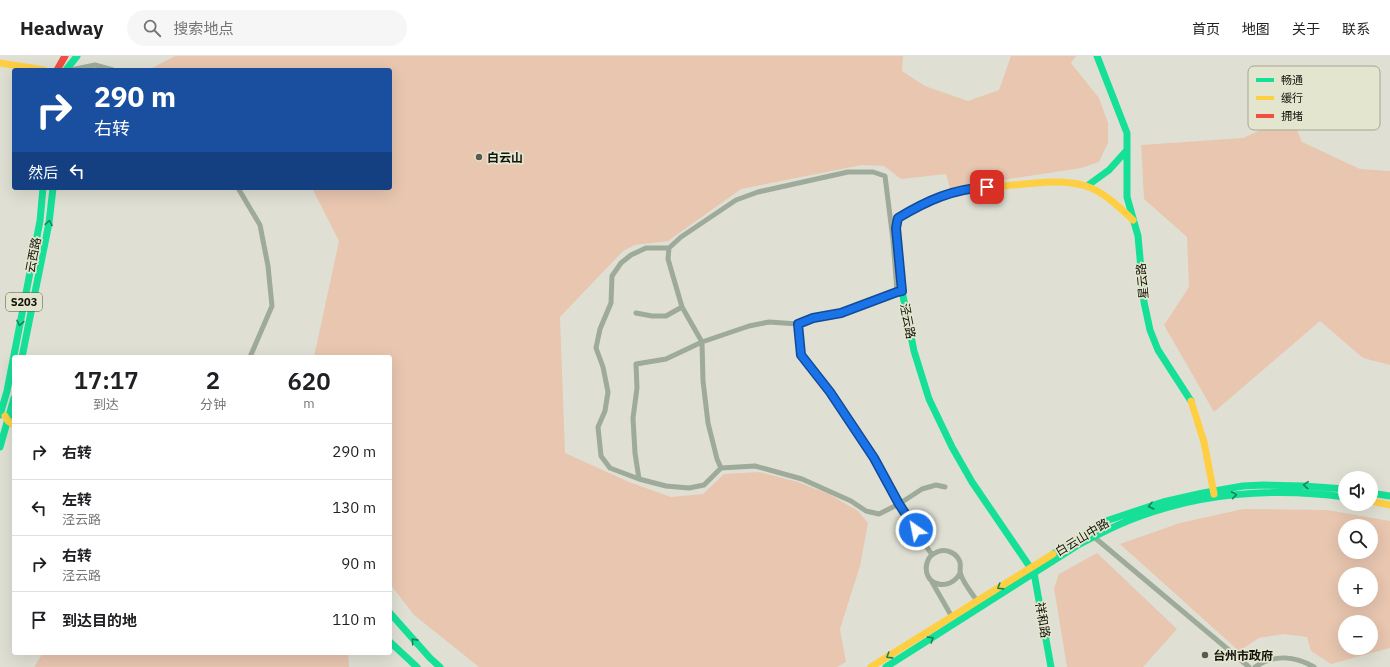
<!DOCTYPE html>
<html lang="zh">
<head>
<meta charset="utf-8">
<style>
	body { margin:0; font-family:"IBM Plex Sans","Noto Sans SC",sans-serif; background:#f6f6f6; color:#202124; height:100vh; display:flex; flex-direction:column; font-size:15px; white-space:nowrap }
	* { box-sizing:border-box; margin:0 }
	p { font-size:13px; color:#757577 }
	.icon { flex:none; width:22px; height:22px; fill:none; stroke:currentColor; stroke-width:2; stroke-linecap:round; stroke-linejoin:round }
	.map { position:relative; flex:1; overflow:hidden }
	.details { position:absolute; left:12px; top:299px; width:380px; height:300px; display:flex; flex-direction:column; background:#fff; border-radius:4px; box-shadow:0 4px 16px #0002 }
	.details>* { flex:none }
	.banner { position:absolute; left:12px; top:12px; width:380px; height:122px; border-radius:4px; box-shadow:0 4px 16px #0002; background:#1a4fa0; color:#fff; overflow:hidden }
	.fabs { position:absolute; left:1338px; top:415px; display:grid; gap:8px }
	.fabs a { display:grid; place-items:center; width:40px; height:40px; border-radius:50%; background:#fff; box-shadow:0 4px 16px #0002; font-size:20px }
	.pin { position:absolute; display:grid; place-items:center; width:34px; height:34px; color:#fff; margin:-17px; border-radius:8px; box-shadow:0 2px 6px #0006 }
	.me { position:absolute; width:44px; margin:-22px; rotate:327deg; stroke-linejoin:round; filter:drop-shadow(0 0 3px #0008) }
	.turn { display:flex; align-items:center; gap:14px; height:84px; padding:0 16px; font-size:18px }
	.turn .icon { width:52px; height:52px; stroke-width:2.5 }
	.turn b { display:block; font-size:28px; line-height:34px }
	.then { display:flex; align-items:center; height:38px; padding:0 16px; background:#0003; gap:8px; font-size:15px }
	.eta { display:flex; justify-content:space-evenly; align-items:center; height:68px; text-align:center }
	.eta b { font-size:24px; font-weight:600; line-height:28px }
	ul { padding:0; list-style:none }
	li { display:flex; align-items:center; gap:12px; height:56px; padding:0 16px; border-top:1px solid #e0e0e0 }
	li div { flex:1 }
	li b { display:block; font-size:15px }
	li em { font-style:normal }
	header { display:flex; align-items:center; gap:24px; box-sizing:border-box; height:56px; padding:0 20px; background:#fff; border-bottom:1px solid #e0e0e0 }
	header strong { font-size:19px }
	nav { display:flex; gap:22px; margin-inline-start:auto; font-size:14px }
	.search { width:280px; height:36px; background:#f6f6f6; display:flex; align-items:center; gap:10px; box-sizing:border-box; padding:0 14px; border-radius:22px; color:#757577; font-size:15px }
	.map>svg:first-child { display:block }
</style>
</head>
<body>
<header>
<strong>Headway</strong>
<div class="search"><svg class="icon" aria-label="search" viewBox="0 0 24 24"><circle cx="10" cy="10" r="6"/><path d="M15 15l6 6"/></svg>搜索地点</div>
<nav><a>首页</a><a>地图</a><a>关于</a><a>联系</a></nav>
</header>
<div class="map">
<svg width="1390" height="611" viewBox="0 0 1390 611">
	<rect width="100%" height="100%" fill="#dfe0d3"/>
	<!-- green -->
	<path fill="#e8c6b0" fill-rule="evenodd" d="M 175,0 L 903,0 L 902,15 L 925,30 L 968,45 L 999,34 L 1011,0 L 1076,0 L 1071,7 L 1099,42 L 1108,67 L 1108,87 L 1099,106 L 1081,112 L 950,132 L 946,118 L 901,123 L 884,110 L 862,109 L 741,133 L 668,185 L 635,189 L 623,195 L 560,261 L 565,397 L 629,426 L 671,441 L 703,438 L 724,418 L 759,416 L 798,426 L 829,438 L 858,455 L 868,467 L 860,510 L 840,573 L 846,606 L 837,611 L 479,611 L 414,559 L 390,528 L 390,301 L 314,301 L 339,185 L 312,132 L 390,132 L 390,14 L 155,14 L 152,12 Z
		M 1294,67 L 1302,86 L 1360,113 L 1390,115 L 1390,309 L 1363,302 L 1320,265 L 1214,356 L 1164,269 L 1189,231 L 1187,181 L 1144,143 L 1141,89 L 1243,82 L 1274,68 Z
		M 1243,453 L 1327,454 L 1390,465 L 1390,592 L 1331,608 L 1311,595 L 1307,581 L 1283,578 L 1259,582 L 1239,595 L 1120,488 L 1180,467 ZM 1345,470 L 1371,470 L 1371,496 L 1345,496 ZM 1345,518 L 1371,518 L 1371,544 L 1345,544 ZM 1345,566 L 1371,566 L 1371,592 L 1345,592 Z
		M 1097,497 L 1177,573 L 1143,611 L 1067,611 L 1054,532 L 1059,518 Z
		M 43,597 L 348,597 L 349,611 L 34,611 Z"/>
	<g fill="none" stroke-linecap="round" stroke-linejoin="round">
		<!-- street -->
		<path stroke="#9eaa9a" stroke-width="5" d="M 71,14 L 95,9 L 113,14
			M 238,132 L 260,169 L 268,210 L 272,250 L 250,301
			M 669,192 L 668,203 L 682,251 L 702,286 L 703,325 L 708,367 L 717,403 L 721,412
			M 897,235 L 893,184 L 885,120 L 873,116 L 848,116 L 758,136 L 736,144 L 681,181 L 669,192 L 646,192 L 631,199 L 621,207 L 612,220 L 611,247 L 600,273 L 596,292 L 603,311 L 608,336 L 605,355 L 598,371 L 601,400 L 610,412 L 639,423 L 666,430 L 689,432 L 704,429 L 721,412 L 755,410 L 802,423 L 851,445 L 866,455 L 879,458 L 899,448 L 922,433 L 936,429 L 945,431
			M 636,257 L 652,260 L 666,260 L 682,251
			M 798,268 L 801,299 L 830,336 L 874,403 L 899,448 L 932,499
			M 639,423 L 635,397 L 633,362 L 637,332 L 636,308 L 666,303 L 702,286 L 749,270 L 769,266 L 798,268 L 813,262 L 841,257 L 899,235
			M 1094,481 L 1249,611
			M 960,517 C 950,537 921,529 927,507 C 928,502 932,498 937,496 C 946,492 957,497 960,506 C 961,511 959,515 961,519 C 964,528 972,537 977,545
			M 932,526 L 952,561
			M 1255,611 C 1274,598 1295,600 1314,611"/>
		<!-- fast -->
		<path stroke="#16e098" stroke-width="7" d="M 1097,0 L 1127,77 L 1127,141 L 1138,180 L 1144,246 L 1150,274 L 1158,294 L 1191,345
			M 66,14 L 77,0
			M 1087,130 L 1109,114 L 1127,94
			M 951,136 L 932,144 L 898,162 L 896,172 L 902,235 L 914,295 L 929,343 L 952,391 L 972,426 L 1034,517 L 1051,611
			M 22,301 L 49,167 L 53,132
			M 0,359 L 7,335 L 40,165 L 43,132
			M 0,391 L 14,342
			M 1371,437 L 1390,440
			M 1053,498 L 1106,465 L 1163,446 L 1203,437 L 1243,430 L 1263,429 L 1304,430 L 1345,433
			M 390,557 L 430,602 L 440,611
			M 390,586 L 417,611
			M 886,611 L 1078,489 C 1095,480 1112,471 1130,464 C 1198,437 1273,431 1345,441"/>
		<!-- slow -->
		<path stroke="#ffcf43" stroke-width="7" d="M 0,7 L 44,14
			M 951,136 C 968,130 986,131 1003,130 C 1029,128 1060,122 1086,130 C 1104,136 1119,151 1133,164
			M 1191,345 L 1204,386 L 1214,438
			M 5,360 L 8,365 L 14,369
			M 1371,445 L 1390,449
			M 871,611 L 1053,498"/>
		<!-- jam -->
		<path stroke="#f24e42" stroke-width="7" d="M 57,14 L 65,0"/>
	</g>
	<!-- one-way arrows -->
	<defs><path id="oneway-chevron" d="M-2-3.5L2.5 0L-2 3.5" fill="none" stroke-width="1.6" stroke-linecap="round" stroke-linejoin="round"/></defs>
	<g stroke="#148458">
		<use href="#oneway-chevron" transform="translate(49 167) rotate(-81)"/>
		<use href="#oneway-chevron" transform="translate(20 267) rotate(101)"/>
		<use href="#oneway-chevron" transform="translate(1306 429) rotate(-176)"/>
		<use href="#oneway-chevron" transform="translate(1234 439) rotate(-8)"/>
		<use href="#oneway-chevron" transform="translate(1151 450) rotate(166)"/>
		<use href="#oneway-chevron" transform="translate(1000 531) rotate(148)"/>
		<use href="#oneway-chevron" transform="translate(931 583) rotate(-32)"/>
		<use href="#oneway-chevron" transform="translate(414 585) rotate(-132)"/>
		<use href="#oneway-chevron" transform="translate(889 600) rotate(148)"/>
	</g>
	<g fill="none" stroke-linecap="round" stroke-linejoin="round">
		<!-- route casing -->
		<g stroke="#114b97" stroke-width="10">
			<path id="route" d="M 916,474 L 899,448 L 874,402 L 830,336 L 801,299 L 798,268 L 813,262 L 841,257 L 897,236 L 902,235 L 896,172 L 898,162 C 928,144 953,133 987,131"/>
		</g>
		<!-- route -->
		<use href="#route" stroke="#1a73e8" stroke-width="7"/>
	</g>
	<!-- markers -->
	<g fill="#5a5b50" stroke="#e4e5ce" stroke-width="1.5">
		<circle cx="479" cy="101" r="4"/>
		<circle cx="1205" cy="599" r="4"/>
	</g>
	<g text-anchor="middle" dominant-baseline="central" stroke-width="3.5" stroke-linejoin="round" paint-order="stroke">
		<!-- shield labels -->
		<rect fill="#e4e5ce" stroke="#515245" stroke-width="1" x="6" y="237" width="36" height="18" rx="3"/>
		<g font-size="11" font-weight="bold" fill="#12130a">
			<text x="24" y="246">S203</text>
		</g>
		<!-- poi labels -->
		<g font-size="12" font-weight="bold" fill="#12130a" stroke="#e4e5ce" text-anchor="start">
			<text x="487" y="101">白云山</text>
			<text x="1213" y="599">台州市政府</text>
		</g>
		<!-- street labels -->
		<g font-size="12" fill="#12130a" stroke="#e4e5ce">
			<text transform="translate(33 199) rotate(-79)">云西路</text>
			<text transform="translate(1142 225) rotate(-95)">星云路</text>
			<text transform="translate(908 265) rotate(79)">泾云路</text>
			<text transform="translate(1082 481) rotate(-31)">白云山中路</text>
			<text transform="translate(1043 564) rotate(80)">祥和路</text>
		</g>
	</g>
	<!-- legend -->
	<rect x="1248" y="10" width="132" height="64" rx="6" fill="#e4e5ce" stroke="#a5a693" stroke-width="1"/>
	<rect x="1256" y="22" width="18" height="4" fill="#16e098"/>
	<rect x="1256" y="40" width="18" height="4" fill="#ffcf43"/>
	<rect x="1256" y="58" width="18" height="4" fill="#f24e42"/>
	<g font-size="11" fill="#12130a">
		<text x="1281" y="28">畅通</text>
		<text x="1281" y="46">缓行</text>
		<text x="1281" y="64">拥堵</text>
	</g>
</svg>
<div class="fabs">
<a><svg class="icon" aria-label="sound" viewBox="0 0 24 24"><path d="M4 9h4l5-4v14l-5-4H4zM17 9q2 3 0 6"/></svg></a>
<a><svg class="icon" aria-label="search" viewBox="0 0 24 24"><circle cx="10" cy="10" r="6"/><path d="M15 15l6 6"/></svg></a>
<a>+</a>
<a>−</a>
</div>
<div class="pin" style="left:987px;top:131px;background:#d93025"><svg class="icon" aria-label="arrive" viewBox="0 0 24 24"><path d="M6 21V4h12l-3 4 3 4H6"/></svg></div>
<svg class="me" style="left:916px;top:474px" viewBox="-20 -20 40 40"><circle r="17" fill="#1a73e8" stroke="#fff" stroke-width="3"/><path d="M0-11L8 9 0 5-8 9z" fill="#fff"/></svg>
<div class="banner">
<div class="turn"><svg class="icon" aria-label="right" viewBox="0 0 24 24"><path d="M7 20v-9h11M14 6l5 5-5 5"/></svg><div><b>290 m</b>右转</div></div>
<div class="then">然后<svg class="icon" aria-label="left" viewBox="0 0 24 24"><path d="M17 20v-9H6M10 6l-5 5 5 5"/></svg></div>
</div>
<section class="details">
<div class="eta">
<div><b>17:17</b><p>到达</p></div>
<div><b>2</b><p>分钟</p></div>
<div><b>620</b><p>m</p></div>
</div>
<ul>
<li><svg class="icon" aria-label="right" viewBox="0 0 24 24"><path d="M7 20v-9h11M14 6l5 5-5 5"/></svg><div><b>右转</b></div><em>290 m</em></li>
<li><svg class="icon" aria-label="left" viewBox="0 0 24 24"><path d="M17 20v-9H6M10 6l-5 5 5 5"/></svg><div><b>左转</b><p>泾云路</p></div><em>130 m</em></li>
<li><svg class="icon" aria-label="right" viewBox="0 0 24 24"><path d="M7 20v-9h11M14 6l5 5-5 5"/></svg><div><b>右转</b><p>泾云路</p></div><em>90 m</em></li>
<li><svg class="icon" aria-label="arrive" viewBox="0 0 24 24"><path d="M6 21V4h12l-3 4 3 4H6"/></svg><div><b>到达目的地</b></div><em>110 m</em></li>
</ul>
</section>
</div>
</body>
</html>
